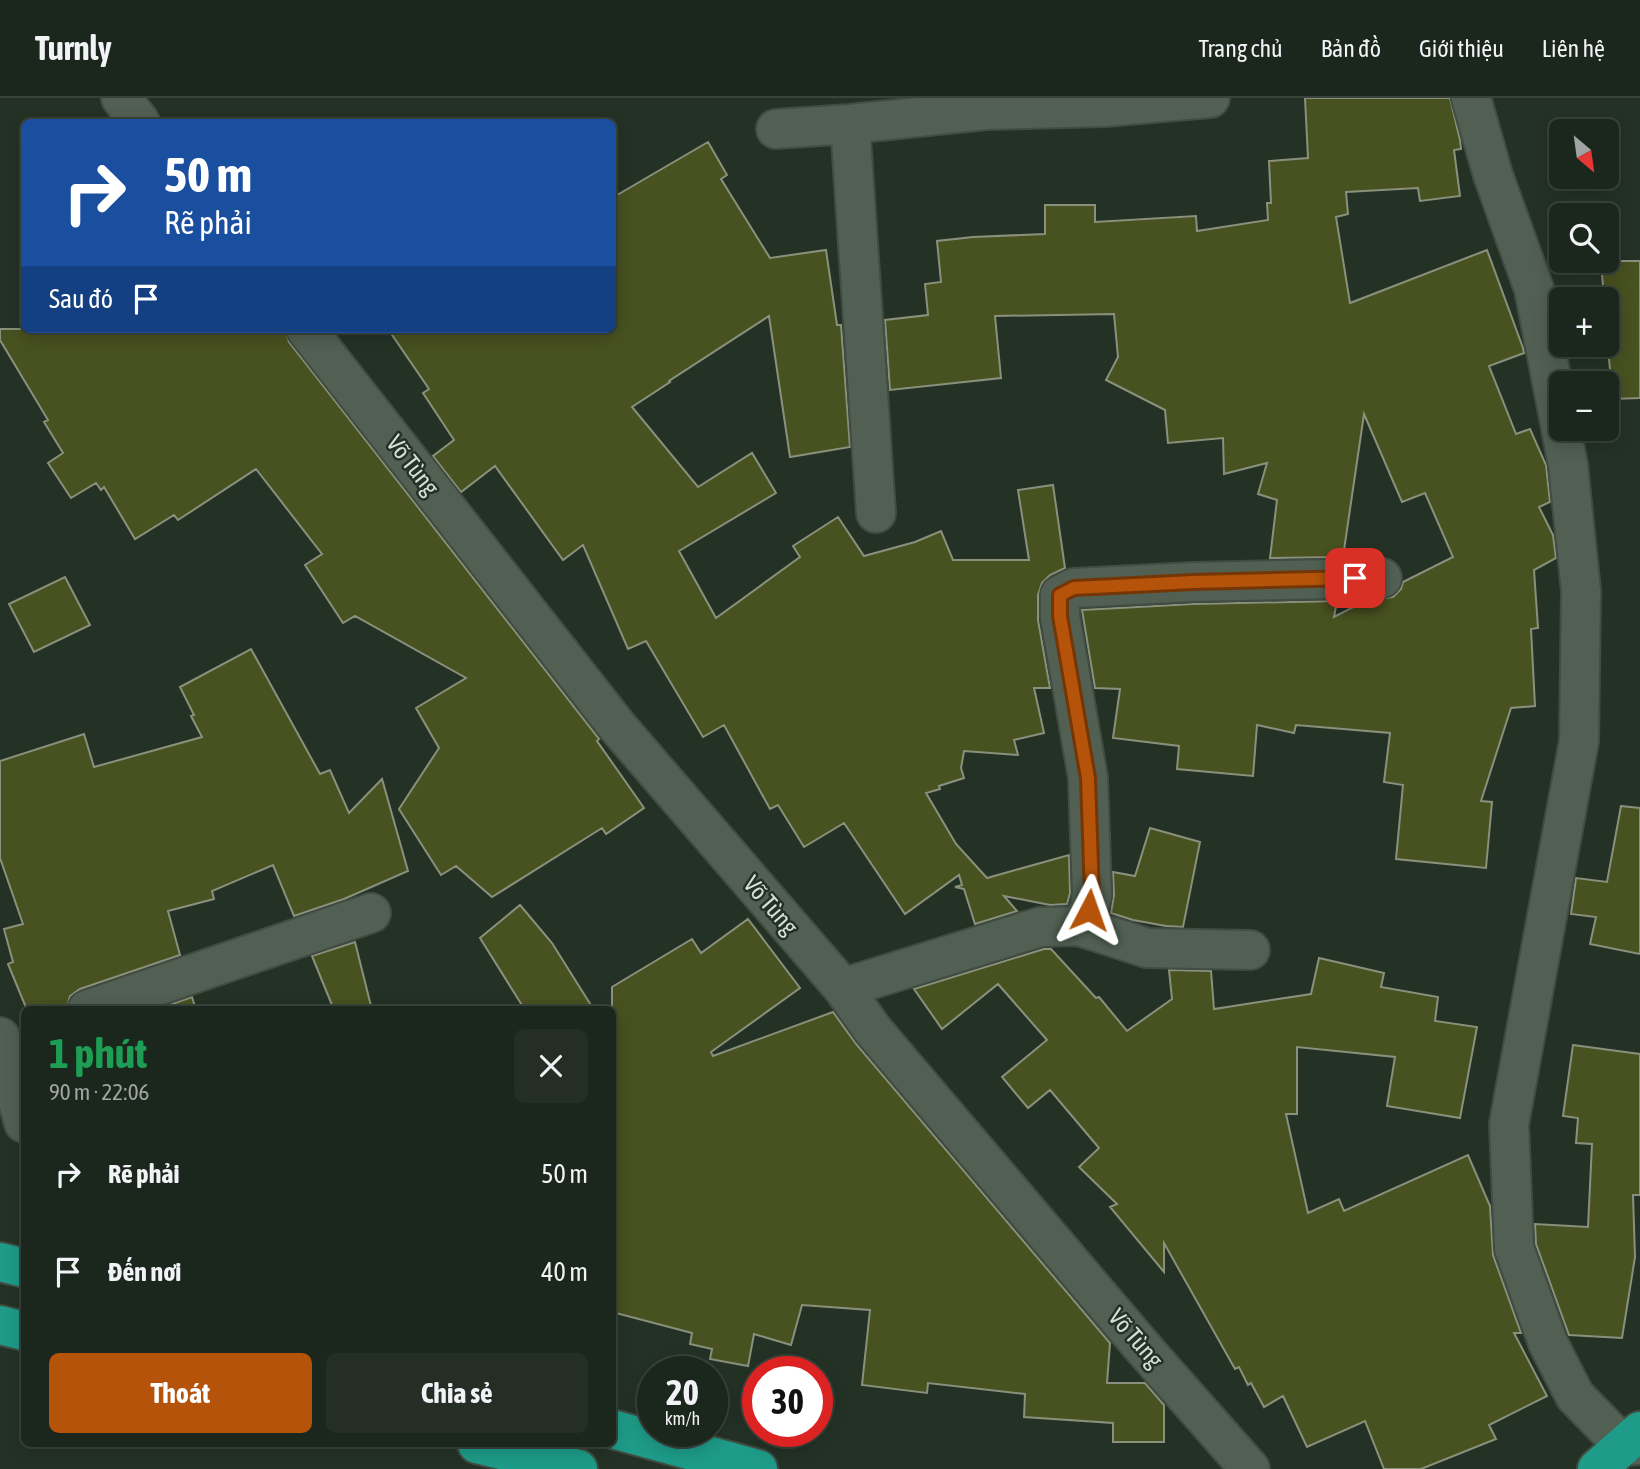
<!DOCTYPE html>
<html lang="vi">
<head>
<meta charset="utf-8">
<style>
	body { margin:0; font-family:"Asap Condensed",sans-serif; background:#242e25; color:#f1f3f6; height:100vh; display:flex; flex-direction:column; font-size:26px; white-space:nowrap }
	* { box-sizing:border-box; margin:0 }
	p { font-size:23px; color:#a0a5a3 }
	.icon { flex:none; width:38px; height:38px; fill:none; stroke:currentColor; stroke-width:2; stroke-linecap:round; stroke-linejoin:round }
	.map { position:relative; flex:1; overflow:hidden }
	.sheet { position:absolute; left:21px; top:908px; width:595px; height:441px; display:flex; flex-direction:column; background:#1b261c; border-radius:10px; box-shadow:0 4px 18px #0003,0 0 0 2px #39433b }
	.sheet>* { flex:none }
	.top-card { position:absolute; left:21px; top:21px; width:595px; height:214px; border-radius:10px; box-shadow:0 4px 18px #0003,0 0 0 2px #39433b; background:#1a4fa0; color:#fff; overflow:hidden }
	.needle { width:46px; rotate:151deg }
	.controls { position:absolute; left:1549px; top:21px; display:grid; gap:14px }
	.controls a { display:grid; place-items:center; width:70px; height:70px; border-radius:10px; background:#1b261c; box-shadow:0 4px 18px #0003,0 0 0 2px #39433b; font-size:35px }
	.speed { position:absolute; left:637px; top:1258px; display:flex; gap:14px; font-size:35px; font-weight:700; text-align:center }
	.speed>* { display:grid; place-content:center; width:91px; height:91px; border-radius:50%; background:#1b261c; box-shadow:0 4px 18px #0003,0 0 0 2px #39433b; line-height:1 }
	.speed small { font-size:18px; font-weight:400 }
	.speed .limit { border:10px solid #d22; background:#fff; color:#111 }
	.pin { position:absolute; display:grid; place-items:center; width:60px; height:60px; color:#fff; margin:-30px; border-radius:14px; box-shadow:0 4px 10px #0006 }
	.me { position:absolute; width:77px; margin:-38px; rotate:4deg; stroke-linejoin:round; filter:drop-shadow(0 0 5px #0008) }
	.turn { display:flex; align-items:center; gap:24px; height:147px; padding:0 28px; font-size:32px }
	.turn .icon { width:91px; height:91px; stroke-width:2.5 }
	.turn b { display:block; font-size:49px; line-height:60px }
	.then { display:flex; align-items:center; height:66px; padding:0 28px; background:#0003; gap:14px; font-size:26px }
	.round { display:grid; place-items:center; flex:none; width:74px; height:74px; border-radius:10px; background:#242e25 }
	.summary { display:flex; align-items:center; justify-content:space-between; height:119px; padding:0 28px }
	h1 { font-size:42px; font-weight:700; line-height:52px; color:#1e9e55 }
	.action { display:flex; gap:14px; margin-top:auto; padding:14px 28px }
	.action a { flex:1; height:80px; border-radius:10px; background:#b45309; color:#fff; font-size:28px; font-weight:700; line-height:80px; text-align:center }
	.action a+a { background:#242e25; color:#f1f3f6 }
	ul { padding:0; list-style:none }
	li { display:flex; align-items:center; gap:21px; height:98px; padding:0 28px }
	li div { flex:1 }
	li b { display:block; font-size:26px }
	li em { font-style:normal }
	header { display:flex; align-items:center; gap:42px; box-sizing:border-box; height:98px; padding:0 35px; background:#1b261c; border-bottom:2px solid #39433b }
	header strong { font-size:33px }
	nav { display:flex; gap:38px; margin-inline-start:auto; font-size:24px }
	.map>svg:first-child { display:block }
</style>
</head>
<body>
<header>
<strong>Turnly</strong>
<nav><a>Trang chủ</a><a>Bản đồ</a><a>Giới thiệu</a><a>Liên hệ</a></nav>
</header>
<div class="map">
<svg width="1640" height="1371" viewBox="0 0 1640 1371">
	<rect width="100%" height="100%" fill="#243226"/>
	<!-- building -->
	<path fill="#485120" stroke="#8b907d" stroke-width="2" d="M 1305,0 L 1450,0 L 1460,42 L 1461,51 L 1454,52 L 1460,98 L 1420,103 L 1418,90 L 1346,94 L 1348,116 L 1336,119 L 1350,205 L 1487,152 L 1523,250 L 1524,255 L 1489,268 L 1516,336 L 1530,331 L 1546,367 L 1550,404 L 1539,409 L 1553,437 L 1556,460 L 1534,472 L 1538,530 L 1531,531 L 1535,608 L 1511,610 L 1481,703 L 1492,704 L 1486,770 L 1396,761 L 1403,687 L 1384,684 L 1390,635 L 1296,627 L 1294,635 L 1257,627 L 1253,678 L 1177,671 L 1179,648 L 1113,640 L 1120,591 L 1095,590 L 1082,512 L 1194,506 L 1337,503 L 1334,519 L 1367,502 L 1393,499 L 1401,491 L 1403,484 L 1453,459 L 1425,395 L 1402,404 L 1364,316 L 1343,459 L 1270,460 L 1277,402 L 1258,396 L 1267,365 L 1224,376 L 1223,340 L 1168,345 L 1165,312 L 1106,282 L 1118,259 L 1114,216 L 995,218 L 1001,280 L 890,292 L 885,222 L 928,217 L 925,186 L 941,184 L 937,143 L 973,139 L 1045,136 L 1045,107 L 1095,107 L 1095,124 L 1196,118 L 1197,133 L 1268,122 L 1267,105 L 1271,105 L 1269,63 L 1308,60 Z
		M 708,44 L 727,77 L 721,81 L 770,160 L 826,152 L 837,227 L 841,227 L 850,349 L 790,359 L 769,218 L 669,283 L 670,284 L 632,309 L 698,389 L 752,355 L 776,395 L 679,453 L 716,520 L 800,459 L 793,448 L 838,419 L 864,458 L 915,444 L 941,433 L 953,462 L 1029,462 L 1018,392 L 1053,387 L 1065,470 L 1050,477 L 1042,485 L 1038,497 L 1038,522 L 1050,590 L 1034,590 L 1044,635 L 1014,642 L 1018,657 L 964,653 L 961,670 L 964,680 L 939,688 L 940,691 L 926,695 L 956,746 L 987,780 L 1069,757 L 1070,795 L 1067,806 L 1050,807 L 1004,798 L 1017,813 L 975,826 L 964,791 L 955,789 L 962,787 L 959,777 L 905,816 L 844,725 L 804,749 L 778,707 L 770,711 L 724,627 L 703,639 L 646,543 L 628,551 L 583,447 L 563,462 L 495,368 L 461,394 L 433,358 L 454,342 L 423,295 L 429,291 L 388,231 L 612,231 L 612,100 Z
		M 1601,163 L 1640,163 L 1640,300 L 1613,301 L 1606,231 L 1606,201 L 1604,201 Z
		M 0,231 L 285,231 L 289,244 L 599,641 L 597,643 L 644,710 L 606,736 L 602,730 L 492,799 L 456,768 L 441,777 L 399,711 L 439,650 L 416,610 L 466,580 L 355,518 L 343,525 L 305,467 L 322,456 L 256,371 L 178,422 L 174,417 L 135,441 L 104,389 L 101,392 L 96,385 L 71,400 L 48,365 L 63,355 L 44,324 L 48,322 L 0,242 Z
		M 65,479 L 90,527 L 34,554 L 9,506 Z
		M 251,551 L 320,676 L 330,672 L 349,715 L 382,681 L 408,773 L 344,801 L 294,818 L 273,767 L 212,793 L 214,801 L 168,813 L 180,857 L 80,891 L 70,898 L 66,912 L 27,912 L 8,866 L 13,864 L 4,831 L 23,826 L 0,760 L 0,663 L 84,636 L 94,669 L 202,639 L 191,618 L 194,617 L 180,589 Z
		M 1621,708 L 1640,710 L 1640,856 L 1590,846 L 1596,819 L 1571,816 L 1576,780 L 1607,784 Z
		M 1150,730 L 1200,744 L 1183,829 L 1166,828 L 1133,822 L 1111,815 L 1114,797 L 1113,774 L 1135,778 Z
		M 520,807 L 552,845 L 594,912 L 525,912 L 480,840 Z
		M 748,821 L 800,890 L 711,954 L 713,958 L 833,914 L 856,946 L 1110,1245 L 1107,1285 L 1145,1285 L 1164,1307 L 1164,1344 L 1113,1344 L 1113,1325 L 1024,1319 L 1025,1296 L 928,1285 L 927,1295 L 862,1287 L 870,1212 L 802,1207 L 791,1247 L 754,1236 L 748,1268 L 710,1261 L 712,1251 L 690,1246 L 692,1235 L 612,1214 L 612,889 L 692,841 L 701,855 Z
		M 355,844 L 372,912 L 334,912 L 312,858 Z
		M 1044,851 L 1051,851 L 1096,900 L 1099,899 L 1127,933 L 1172,901 L 1169,872 L 1211,873 L 1214,911 L 1311,896 L 1319,860 L 1384,875 L 1381,889 L 1438,899 L 1435,923 L 1477,929 L 1460,1020 L 1387,1008 L 1395,959 L 1297,949 L 1297,1016 L 1286,1016 L 1308,1115 L 1339,1101 L 1344,1113 L 1468,1057 L 1490,1108 L 1493,1157 L 1521,1235 L 1514,1235 L 1547,1298 L 1489,1327 L 1496,1341 L 1421,1371 L 1384,1371 L 1365,1323 L 1307,1349 L 1283,1298 L 1264,1309 L 1251,1285 L 1248,1287 L 1239,1269 L 1235,1271 L 1164,1145 L 1164,1174 L 1110,1109 L 1117,1106 L 1079,1069 L 1099,1050 L 1050,992 L 1028,1010 L 1002,979 L 1047,942 L 998,886 L 942,931 L 914,891 Z
		M 192,899 L 196,912 L 155,912 Z
		M 1573,947 L 1640,956 L 1640,1097 L 1633,1097 L 1635,1159 L 1622,1240 L 1569,1237 L 1536,1146 L 1535,1126 L 1588,1129 L 1592,1046 L 1576,1045 L 1578,1020 L 1563,1018 Z"/>
	<g fill="none" stroke-linecap="round" stroke-linejoin="round">
		<!-- street casing -->
		<g stroke="#414d43" stroke-width="42">
			<path id="street" d="M 121,0 L 140,24
				M 1471,0 L 1493,77 L 1534,191 L 1561,330
				M 850,26 L 876,415
				M 776,31 L 850,26 L 986,12 L 1105,9 L 1210,0
				M 306,231 L 617,628 L 843,890 L 873,932 L 1145,1252 L 1250,1371
				M 1561,331 L 1568,367 L 1581,493 L 1579,643 L 1509,1026 L 1514,1150 L 1548,1245 L 1575,1298 L 1624,1348 L 1640,1347
				M 1079,828 L 1147,850 L 1250,852
				M 843,890 L 1040,829 L 1079,828 L 1089,812 L 1092,797 L 1088,680 L 1060,518 L 1060,497 L 1074,490 L 1193,484 L 1382,480
				M 87,912 L 371,815
				M 0,939 L 24,1025"/>
		</g>
		<!-- highway casing -->
		<g stroke="#414d43" stroke-width="42">
			<path id="highway" d="M 0,1164 L 24,1170
				M 0,1227 L 24,1233
				M 612,1331 L 758,1371
				M 477,1346 L 578,1371
				M 1597,1371 L 1640,1333"/>
		</g>
		<!-- street -->
		<use href="#street" stroke="#516053" stroke-width="38"/>
		<!-- highway -->
		<use href="#highway" stroke="#1e9c89" stroke-width="38"/>
	</g>
	<g fill="none" stroke-linecap="round" stroke-linejoin="round">
		<!-- route casing -->
		<g stroke="#753606" stroke-width="18">
			<path id="route" d="M 1089,812 L 1092,797 L 1088,680 L 1060,518 L 1060,497 L 1074,490 L 1193,484 L 1355,480"/>
		</g>
		<!-- route -->
		<use href="#route" stroke="#b45309" stroke-width="12"/>
	</g>
	<g text-anchor="middle" dominant-baseline="central" stroke-width="5" stroke-linejoin="round" paint-order="stroke">
		<!-- street labels -->
		<g font-size="24" fill="#d7e0d8" stroke="#243226">
			<text transform="translate(413 367) rotate(52)">Võ Tùng</text>
			<text transform="translate(771 807) rotate(49)">Võ Tùng</text>
			<text transform="translate(1136 1240) rotate(49)">Võ Tùng</text>
		</g>
	</g>
</svg>
<div class="controls">
<a><svg class="needle" viewBox="-14 -14 28 28"><path d="M0-13l5 13h-10z" fill="#e53935"/><path d="M0 13l5-13h-10z" fill="#a0a5a3"/></svg></a>
<a><svg class="icon" aria-label="search" viewBox="0 0 24 24"><circle cx="10" cy="10" r="6"/><path d="M15 15l6 6"/></svg></a>
<a>+</a>
<a>−</a>
</div>
<div class="speed"><div>20<small>km/h</small></div><div class="limit">30</div></div>
<div class="pin" style="left:1355px;top:480px;background:#d93025"><svg class="icon" aria-label="arrive" viewBox="0 0 24 24"><path d="M6 21V4h12l-3 4 3 4H6"/></svg></div>
<svg class="me" style="left:1089px;top:812px" viewBox="-20 -20 40 40"><path d="M0-17L14 15 0 8-14 15z" fill="#b45309" stroke="#fff" stroke-width="4"/></svg>
<div class="top-card">
<div class="turn"><svg class="icon" aria-label="right" viewBox="0 0 24 24"><path d="M7 20v-9h11M14 6l5 5-5 5"/></svg><div><b>50 m</b>Rẽ phải</div></div>
<div class="then">Sau đó<svg class="icon" aria-label="arrive" viewBox="0 0 24 24"><path d="M6 21V4h12l-3 4 3 4H6"/></svg></div>
</div>
<section class="sheet">
<div class="summary"><div><h1>1 phút</h1><p>90 m · 22:06</p></div><a class="round"><svg class="icon" aria-label="close" viewBox="0 0 24 24"><path d="M6 6l12 12M18 6L6 18"/></svg></a></div>
<ul>
<li><svg class="icon" aria-label="right" viewBox="0 0 24 24"><path d="M7 20v-9h11M14 6l5 5-5 5"/></svg><div><b>Rẽ phải</b></div><em>50 m</em></li>
<li><svg class="icon" aria-label="arrive" viewBox="0 0 24 24"><path d="M6 21V4h12l-3 4 3 4H6"/></svg><div><b>Đến nơi</b></div><em>40 m</em></li>
</ul>
<div class="action"><a>Thoát</a><a>Chia sẻ</a></div>
</section>
</div>
</body>
</html>
